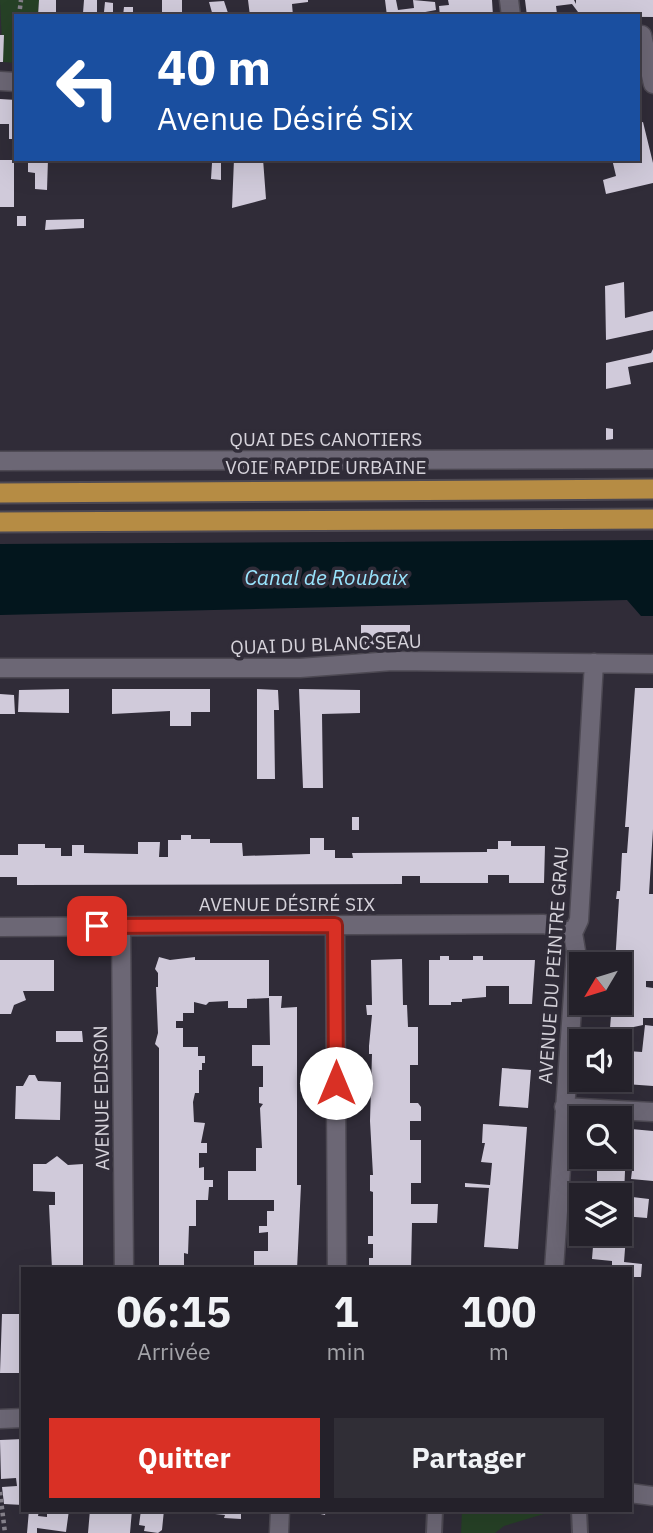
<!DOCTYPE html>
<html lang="fr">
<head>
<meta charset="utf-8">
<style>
	body { margin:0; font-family:"IBM Plex Sans",sans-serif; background:#302e36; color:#f1f3f6; height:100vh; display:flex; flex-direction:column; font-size:26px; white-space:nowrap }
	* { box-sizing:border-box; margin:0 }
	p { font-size:23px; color:#a3a3a8 }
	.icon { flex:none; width:38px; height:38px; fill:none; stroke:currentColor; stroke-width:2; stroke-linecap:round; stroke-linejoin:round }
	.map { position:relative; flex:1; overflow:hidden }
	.side { position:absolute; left:21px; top:1267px; width:611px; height:245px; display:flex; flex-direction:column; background:#24212a; border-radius:0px; box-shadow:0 7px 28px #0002,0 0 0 2px #413e47 }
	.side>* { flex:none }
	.banner { position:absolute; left:14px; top:14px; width:626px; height:147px; border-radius:0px; box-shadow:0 7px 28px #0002,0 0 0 2px #413e47; background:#1a4fa0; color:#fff; overflow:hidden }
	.needle { width:46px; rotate:232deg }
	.tools { position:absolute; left:569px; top:952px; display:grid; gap:14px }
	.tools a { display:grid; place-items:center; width:63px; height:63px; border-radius:0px; background:#24212a; box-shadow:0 7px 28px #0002,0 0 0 2px #413e47; font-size:35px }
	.pin { position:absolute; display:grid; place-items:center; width:60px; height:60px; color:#fff; margin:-30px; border-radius:14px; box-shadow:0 4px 10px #0006 }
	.me { position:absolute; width:77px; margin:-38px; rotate:0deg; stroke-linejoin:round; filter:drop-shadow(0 0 5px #0008) }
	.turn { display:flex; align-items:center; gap:24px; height:147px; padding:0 28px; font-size:32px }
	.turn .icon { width:91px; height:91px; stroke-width:2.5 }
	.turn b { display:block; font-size:49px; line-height:60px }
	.eta { display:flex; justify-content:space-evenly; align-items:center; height:119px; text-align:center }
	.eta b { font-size:42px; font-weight:700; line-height:49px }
	.action { display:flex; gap:14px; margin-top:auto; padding:14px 28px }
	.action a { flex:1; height:80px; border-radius:0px; background:#d93025; color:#fff; font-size:28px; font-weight:700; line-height:80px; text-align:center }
	.action a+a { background:#302e36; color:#f1f3f6 }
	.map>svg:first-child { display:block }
</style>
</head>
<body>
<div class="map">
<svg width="653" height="1533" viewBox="0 0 653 1533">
	<rect width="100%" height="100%" fill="#302c38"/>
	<!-- green -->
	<path fill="#264126" d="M 0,0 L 39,0 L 38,16 L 16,16 L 16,63 L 3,62 Z
		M 462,1510 L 557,1510 L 504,1526 L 495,1533 L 461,1533 Z"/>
	<!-- water -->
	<path fill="#03161d" d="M 653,540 L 653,616 L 641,616 L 627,600 L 0,615 L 0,544 Z"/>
	<!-- building -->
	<path fill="#d0cada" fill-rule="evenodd" d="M 39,0 L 56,0 L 56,12 L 71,13 L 83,13 L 84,0 L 97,0 L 97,12 L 104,12 L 105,2 L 113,3 L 113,16 L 38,16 Z
		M 162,0 L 182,0 L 182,16 L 162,16 Z
		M 248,0 L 308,0 L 308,2 L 292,4 L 293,16 L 250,16 Z
		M 385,0 L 396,0 L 398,10 L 414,8 L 413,0 L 435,2 L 436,10 L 420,13 L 421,16 L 387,16 Z
		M 448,0 L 492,0 L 493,16 L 440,16 L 439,6 L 449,5 Z
		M 525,0 L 574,0 L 576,4 L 576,0 L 653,0 L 653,17 L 527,16 ZM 572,4 L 578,12 L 557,14 L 556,6 Z
		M 224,1 L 229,16 L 213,16 L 209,2 Z
		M 124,7 L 133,7 L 133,16 L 123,16 Z
		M 0,35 L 4,35 L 3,62 L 0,62 Z
		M 0,99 L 16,100 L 16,139 L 9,139 L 9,124 L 0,124 Z
		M 643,122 L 653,163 L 653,183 L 606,194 L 603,180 L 616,176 L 612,159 L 639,159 L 639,123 Z
		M 28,159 L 48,159 L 47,190 L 35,189 L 35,173 L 28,172 Z
		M 195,159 L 221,159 L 221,180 L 211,179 L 212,163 L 195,163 Z
		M 234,159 L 263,159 L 266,199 L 232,208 Z
		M 0,160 L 14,160 L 14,207 L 0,207 Z
		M 17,216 L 26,216 L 26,226 L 17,226 Z
		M 84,219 L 84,228 L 45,230 L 46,220 Z
		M 624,282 L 625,318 L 653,311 L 653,330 L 606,340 L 605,286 Z
		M 653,349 L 653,362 L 628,367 L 631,384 L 606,389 L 606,363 L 651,353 Z
		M 606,428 L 613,429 L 613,439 L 606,440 Z
		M 361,625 L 410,625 L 410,645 L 361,646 Z
		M 635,688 L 653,688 L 653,829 L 649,894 L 653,894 L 653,981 L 646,981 L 646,987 L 653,988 L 653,1018 L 643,1018 L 643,1025 L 629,1028 L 627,1051 L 642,1052 L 645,1025 L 653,1026 L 653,1086 L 612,1083 L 610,1080 L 620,1080 L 620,1041 L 609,1041 L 612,1003 L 620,1003 L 620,964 L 615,964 L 619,899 L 616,899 L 617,891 L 620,891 L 622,853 L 627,853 L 629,827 L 625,827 Z
		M 69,689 L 69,713 L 18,712 L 19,690 Z
		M 112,689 L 210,689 L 210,712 L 191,712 L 191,726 L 170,726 L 170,711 L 112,714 Z
		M 257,689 L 278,690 L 279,710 L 274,710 L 275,779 L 257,779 Z
		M 299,689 L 360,690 L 360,713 L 322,714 L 323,788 L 303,788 Z
		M 0,694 L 14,695 L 15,714 L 0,714 Z
		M 352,817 L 359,817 L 359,830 L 352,830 Z
		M 181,835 L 191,835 L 191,839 L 210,839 L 210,843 L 242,843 L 243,856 L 310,854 L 310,838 L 324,838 L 324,850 L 335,850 L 335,858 L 353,858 L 352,853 L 487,852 L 487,849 L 498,849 L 498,841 L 511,841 L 511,846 L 545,846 L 544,883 L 509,883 L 509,875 L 488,875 L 488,883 L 420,883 L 420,876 L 402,876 L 402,884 L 17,885 L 17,877 L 0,877 L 0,855 L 18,855 L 18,844 L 45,844 L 45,848 L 61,848 L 61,856 L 72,856 L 72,845 L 84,845 L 84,853 L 138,854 L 138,842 L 160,842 L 159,857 L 168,857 L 168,840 L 181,840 Z
		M 440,956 L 449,956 L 449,960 L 473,960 L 473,956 L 483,956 L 483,960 L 535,960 L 532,1004 L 509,1004 L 509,986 L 486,986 L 486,997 L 462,999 L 462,1002 L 451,1002 L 451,1005 L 429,1005 L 429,960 L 440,960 Z
		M 159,957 L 170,960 L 195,957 L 195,960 L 269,960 L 269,996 L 282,996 L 281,1008 L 297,1007 L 297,1185 L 301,1185 L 297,1269 L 254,1269 L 254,1251 L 268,1251 L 268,1232 L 259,1233 L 259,1226 L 267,1226 L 267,1211 L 274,1211 L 274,1200 L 228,1200 L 228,1171 L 256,1171 L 256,1148 L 262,1148 L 260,1108 L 263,1104 L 259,1103 L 259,1087 L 263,1087 L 263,1066 L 252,1066 L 252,1045 L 270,1045 L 269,998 L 247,999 L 247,1008 L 228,1008 L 228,1001 L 209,1002 L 206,1005 L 194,1002 L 194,1013 L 183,1013 L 183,1021 L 176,1021 L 176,1028 L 183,1028 L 183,1047 L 198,1047 L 198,1056 L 205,1056 L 205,1063 L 202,1063 L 202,1070 L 199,1070 L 199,1093 L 195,1093 L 193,1102 L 194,1122 L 205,1123 L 201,1143 L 207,1143 L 207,1153 L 199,1153 L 199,1168 L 204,1167 L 204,1180 L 213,1180 L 213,1187 L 209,1187 L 208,1200 L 196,1200 L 196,1226 L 189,1226 L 188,1254 L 184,1253 L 184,1268 L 159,1268 L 159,1048 L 155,1044 L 158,1033 L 156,987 L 158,987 L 158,973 L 155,969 Z
		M 402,959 L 403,1005 L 407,1005 L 408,1027 L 418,1027 L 418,1065 L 410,1065 L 410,1103 L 418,1103 L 421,1107 L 421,1121 L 410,1121 L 410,1140 L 421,1140 L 421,1183 L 411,1183 L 411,1204 L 438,1204 L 437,1223 L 412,1223 L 411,1269 L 369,1269 L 369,1258 L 373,1258 L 373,1244 L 368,1244 L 368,1236 L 373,1236 L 373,1192 L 370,1191 L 370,1175 L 373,1175 L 370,1121 L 372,1054 L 369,1054 L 369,1046 L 372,1015 L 367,1015 L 366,1005 L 372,1005 L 371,960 Z
		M 0,960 L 54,960 L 54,991 L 23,991 L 26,1000 L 14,1005 L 11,1014 L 0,1014 Z
		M 56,1031 L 82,1031 L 83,1042 L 56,1042 Z
		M 502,1068 L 531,1070 L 528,1108 L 499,1106 Z
		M 29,1075 L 35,1075 L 38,1081 L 61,1082 L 60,1120 L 15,1119 L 16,1086 L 23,1086 Z
		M 483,1124 L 527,1127 L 518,1249 L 484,1247 L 489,1188 L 465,1187 L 465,1183 L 490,1185 L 492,1163 L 481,1162 L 485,1143 L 482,1143 Z
		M 620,1128 L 653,1131 L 653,1181 L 631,1179 L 633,1162 L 618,1161 L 617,1171 L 625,1171 L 624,1196 L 649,1199 L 647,1218 L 623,1216 L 622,1223 L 627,1223 L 624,1262 L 642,1264 L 641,1277 L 630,1277 L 630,1269 L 612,1269 L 612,1261 L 592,1259 L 594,1234 L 620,1234 L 620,1195 L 597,1195 L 597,1157 L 620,1157 Z
		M 57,1156 L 68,1165 L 83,1164 L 83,1269 L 52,1269 L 49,1205 L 55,1205 L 55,1192 L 33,1191 L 33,1164 L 46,1164 Z
		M 2,1314 L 23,1314 L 23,1373 L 0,1373 Z
		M 23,1439 L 23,1505 L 4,1504 L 2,1487 L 17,1486 L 16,1478 L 1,1479 L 0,1440 Z
		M 29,1510 L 39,1510 L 38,1516 L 47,1517 L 47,1510 L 69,1510 L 66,1532 L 37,1528 L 37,1533 L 27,1533 Z
		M 90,1510 L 132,1510 L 130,1533 L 88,1533 Z
		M 141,1510 L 164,1510 L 162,1530 L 158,1533 L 144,1531 L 145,1526 L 139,1525 Z
		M 216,1510 L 241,1510 L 241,1519 L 224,1518 L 225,1515 L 215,1514 Z
		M 302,1510 L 326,1510 L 325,1515 Z"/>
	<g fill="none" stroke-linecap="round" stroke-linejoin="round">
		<!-- service casing -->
		<g stroke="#4d4953" stroke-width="18">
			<path id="service" d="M 579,1510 L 580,1533
				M 434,1533 L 435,1510"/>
		</g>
		<!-- minor casing -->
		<g stroke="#4d4953" stroke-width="21">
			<path id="minor" d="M 509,0 L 511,16
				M 642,35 L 653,84
				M 0,81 L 16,82
				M 0,461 L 653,459
				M 0,668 L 300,668 L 392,661 L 653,664
				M 335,925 L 337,1269
				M 121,926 L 124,1269
				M 0,927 L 544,924 L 573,933
				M 564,1107 L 653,1112
				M 554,1269 L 576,951 L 573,933 L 579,920 L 594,663
				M 279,1533 L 280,1510"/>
		</g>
		<!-- tertiary casing -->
		<g stroke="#4d4953" stroke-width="21">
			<path id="tertiary" d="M 0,1419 L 23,1418
				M 630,1493 L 653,1496"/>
		</g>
		<!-- trunk casing -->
		<g stroke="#4d4953" stroke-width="23">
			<path id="trunk" d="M 0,493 L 653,489
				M 0,522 L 653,519"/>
		</g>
		<!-- path -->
		<path stroke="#85818b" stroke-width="4.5" stroke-dasharray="3.5 3.5" stroke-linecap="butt" d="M 19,16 L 21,0
			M 0,1492 L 5,1533"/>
		<!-- service -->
		<use href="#service" stroke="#6c6775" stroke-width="14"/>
		<!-- minor -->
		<use href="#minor" stroke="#6c6775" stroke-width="18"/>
		<!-- tertiary -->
		<use href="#tertiary" stroke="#6c6775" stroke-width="18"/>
		<!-- trunk -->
		<use href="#trunk" stroke="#b68c44" stroke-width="19"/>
	</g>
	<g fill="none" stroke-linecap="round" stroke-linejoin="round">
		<!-- route casing -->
		<g stroke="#8d1f18" stroke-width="18">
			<path id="route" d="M 97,926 L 335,925 L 336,1083"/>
		</g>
		<!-- route -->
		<use href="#route" stroke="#d93025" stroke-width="12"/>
	</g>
	<g text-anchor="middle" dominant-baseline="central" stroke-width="7" stroke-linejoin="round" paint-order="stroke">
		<!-- street labels -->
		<g font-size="19" fill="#d5d2da" stroke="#302c38">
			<text x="326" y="439">QUAI DES CANOTIERS</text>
			<text x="326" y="467">VOIE RAPIDE URBAINE</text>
			<text transform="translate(326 644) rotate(-2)">QUAI DU BLANC SEAU</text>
			<text x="287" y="904">AVENUE DÉSIRÉ SIX</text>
			<text transform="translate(553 965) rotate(-86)">AVENUE DU PEINTRE GRAU</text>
			<text transform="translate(101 1098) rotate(-91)">AVENUE EDISON</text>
		</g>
		<!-- water labels -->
		<g font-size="21" font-style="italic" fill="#99e5fe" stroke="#302c38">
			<text x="326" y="577">Canal de Roubaix</text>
		</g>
	</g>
</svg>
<div class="tools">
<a><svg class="needle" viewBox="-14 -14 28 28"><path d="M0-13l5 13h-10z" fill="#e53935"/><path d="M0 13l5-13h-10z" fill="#a3a3a8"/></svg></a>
<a><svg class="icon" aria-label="sound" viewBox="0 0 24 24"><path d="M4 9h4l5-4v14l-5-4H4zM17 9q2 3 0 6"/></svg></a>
<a><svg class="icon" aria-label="search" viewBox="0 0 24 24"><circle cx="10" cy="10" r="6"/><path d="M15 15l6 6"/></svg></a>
<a><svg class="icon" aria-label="layers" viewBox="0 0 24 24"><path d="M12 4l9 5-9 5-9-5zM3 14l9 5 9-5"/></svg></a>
</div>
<div class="pin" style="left:97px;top:926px;background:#d93025"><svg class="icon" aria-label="arrive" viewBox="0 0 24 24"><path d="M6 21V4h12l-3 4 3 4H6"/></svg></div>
<svg class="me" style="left:336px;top:1083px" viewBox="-20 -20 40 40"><circle r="19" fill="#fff"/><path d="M0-13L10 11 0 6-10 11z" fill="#d93025"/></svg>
<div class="banner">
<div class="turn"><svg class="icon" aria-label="left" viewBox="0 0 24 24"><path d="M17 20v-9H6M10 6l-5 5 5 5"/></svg><div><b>40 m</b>Avenue Désiré Six</div></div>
</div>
<section class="side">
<div class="eta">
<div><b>06:15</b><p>Arrivée</p></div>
<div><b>1</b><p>min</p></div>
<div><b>100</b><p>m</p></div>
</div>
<div class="action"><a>Quitter</a><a>Partager</a></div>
</section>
</div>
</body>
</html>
